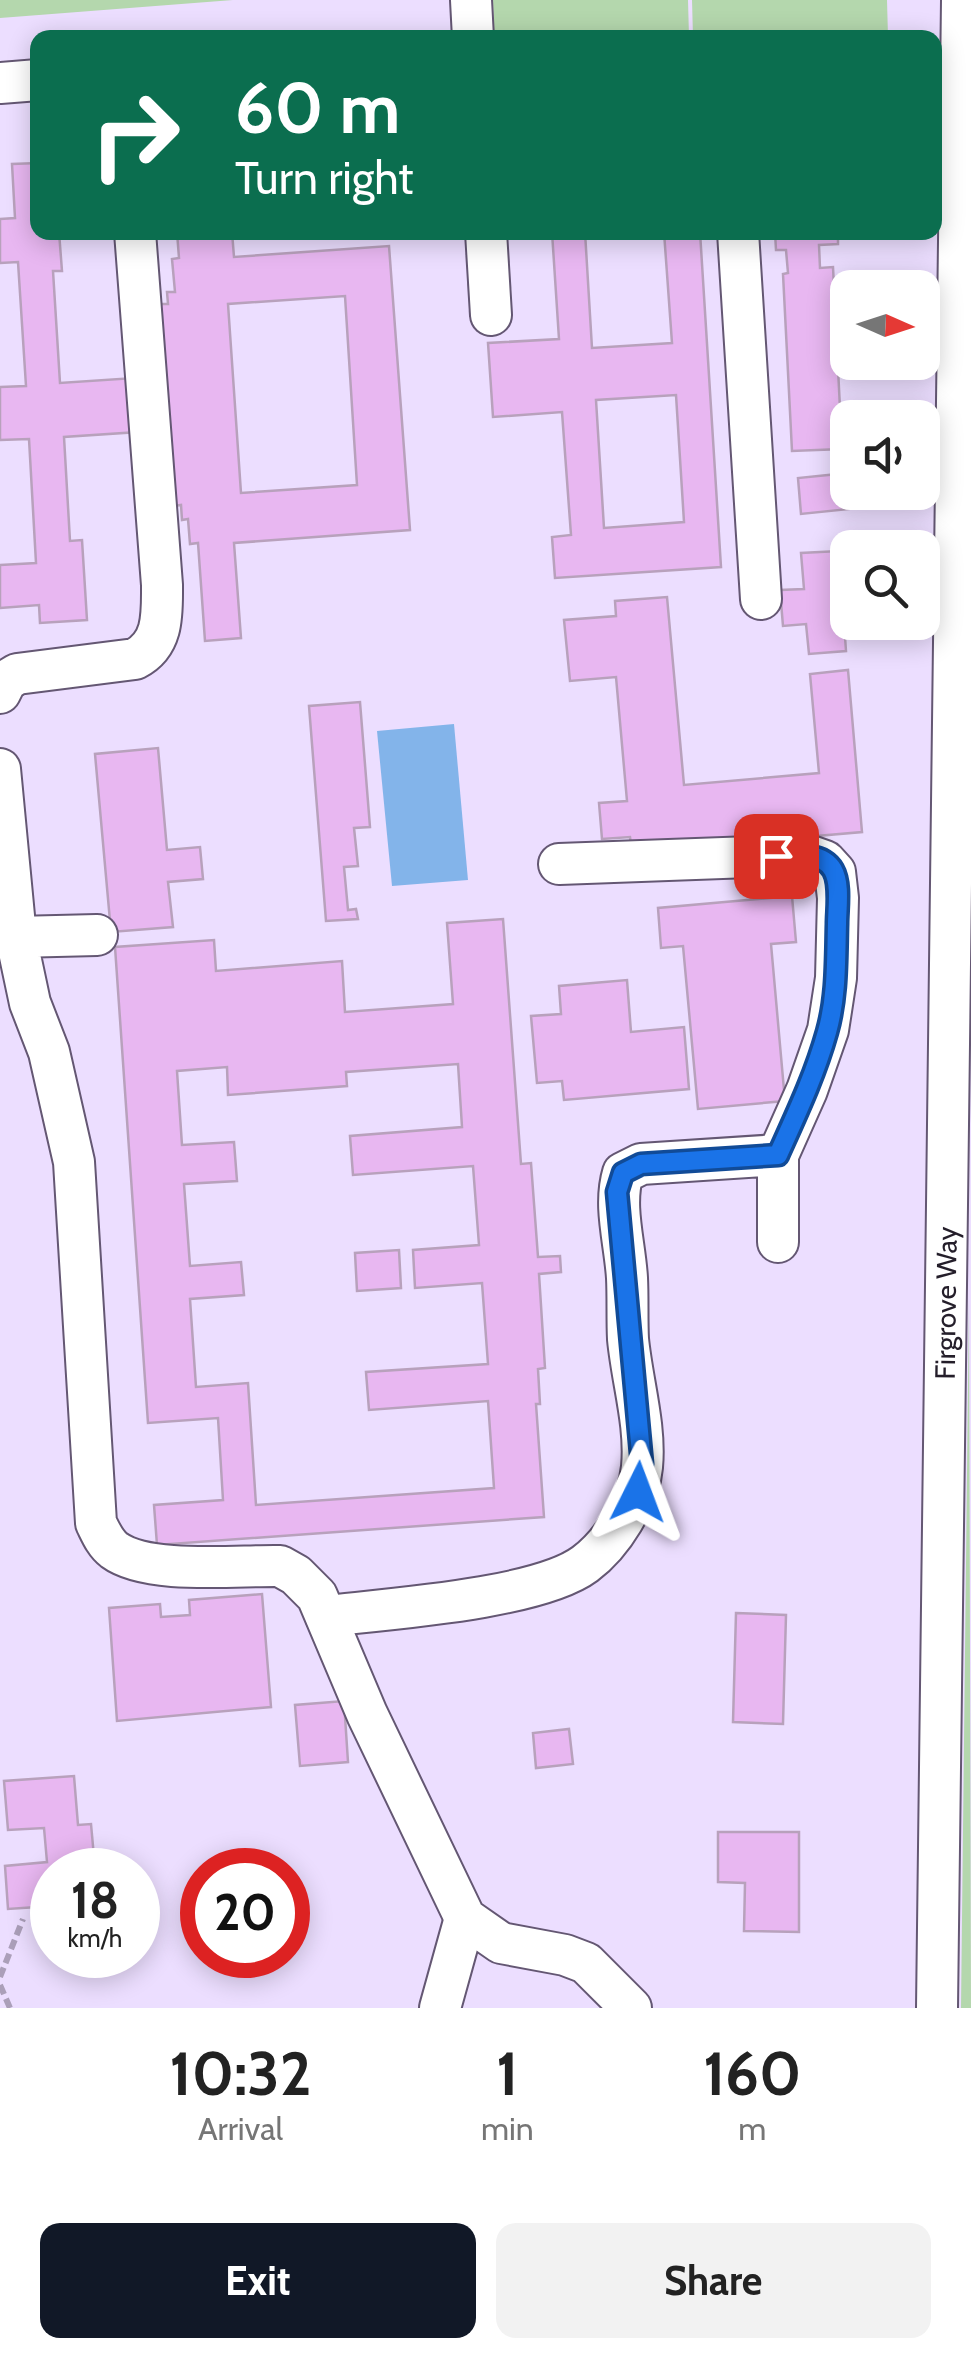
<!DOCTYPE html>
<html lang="en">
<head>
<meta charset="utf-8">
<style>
	body { margin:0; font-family:Cabin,sans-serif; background:#f2f2f2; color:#222; height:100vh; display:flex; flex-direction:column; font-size:38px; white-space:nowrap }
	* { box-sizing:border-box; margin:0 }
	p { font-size:32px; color:#767676 }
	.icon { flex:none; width:55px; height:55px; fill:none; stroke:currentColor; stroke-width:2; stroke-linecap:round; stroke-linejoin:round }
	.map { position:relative; height:2008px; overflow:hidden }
	.side { display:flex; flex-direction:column; background:#fff; flex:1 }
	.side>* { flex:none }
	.top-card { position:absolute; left:30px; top:30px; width:912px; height:210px; border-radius:20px; box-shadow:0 5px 25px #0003; background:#0b6e4f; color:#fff; overflow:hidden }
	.needle { width:65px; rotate:93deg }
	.controls { position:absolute; left:830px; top:270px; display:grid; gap:20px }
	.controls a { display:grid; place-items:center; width:110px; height:110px; border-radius:20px; background:#fff; box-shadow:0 5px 25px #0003; font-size:50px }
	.speed { position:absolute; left:30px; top:1848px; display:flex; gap:20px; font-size:50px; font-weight:700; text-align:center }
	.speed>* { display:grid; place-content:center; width:130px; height:130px; border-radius:50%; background:#fff; box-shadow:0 5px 25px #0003; line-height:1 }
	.speed small { font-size:25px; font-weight:400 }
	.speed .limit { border:15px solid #d22; background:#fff; color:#111 }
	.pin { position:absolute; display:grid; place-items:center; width:85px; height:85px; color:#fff; margin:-42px; border-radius:20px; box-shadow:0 5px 15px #0006 }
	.me { position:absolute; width:110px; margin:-55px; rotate:3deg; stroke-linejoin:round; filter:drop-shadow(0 0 8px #0008) }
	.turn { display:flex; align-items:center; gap:35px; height:210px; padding:0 40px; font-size:45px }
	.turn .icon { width:130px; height:130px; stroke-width:2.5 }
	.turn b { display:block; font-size:70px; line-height:85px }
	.eta { display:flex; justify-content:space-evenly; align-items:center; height:170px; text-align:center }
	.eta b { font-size:60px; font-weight:700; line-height:70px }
	.action { display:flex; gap:20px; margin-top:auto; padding:20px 40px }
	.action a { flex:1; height:115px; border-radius:20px; background:#111827; color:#fff; font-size:40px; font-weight:700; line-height:115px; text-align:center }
	.action a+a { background:#f2f2f2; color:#222 }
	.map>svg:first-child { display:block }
</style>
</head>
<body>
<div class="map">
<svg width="971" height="2008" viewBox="0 0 971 2008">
	<rect width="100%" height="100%" fill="#ecdeff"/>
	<!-- green -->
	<path fill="#b4d7ad" d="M 0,0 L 233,0 L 0,18 Z
		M 493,0 L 688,0 L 689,37 L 494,37 Z
		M 692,0 L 887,0 L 888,37 L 693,37 Z
		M 969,1297 L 971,2008 L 961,2008 Z"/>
	<!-- water -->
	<path fill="#83b4ea" d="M 454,724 L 468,880 L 392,886 L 377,731 Z"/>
	<!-- building -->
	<path fill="#e8b7f1" stroke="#b8a1bc" stroke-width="2.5" fill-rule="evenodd" d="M 38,163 L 38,232 L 59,232 L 62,271 L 53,271 L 60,383 L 134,378 L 138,432 L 64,437 L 70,541 L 82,540 L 87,620 L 40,623 L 39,605 L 0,608 L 0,565 L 36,563 L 29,439 L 0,440 L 0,387 L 26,386 L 18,262 L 0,263 L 0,219 L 15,218 L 12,164 Z
		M 177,232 L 232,232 L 234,257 L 389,246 L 410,530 L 234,543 L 241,638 L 205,641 L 198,543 L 190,544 L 188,519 L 182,520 L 181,505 L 173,506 L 159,304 L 168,304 L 167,292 L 175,292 L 172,259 L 179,258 ZM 345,296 L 357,485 L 241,493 L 228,304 Z
		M 552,232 L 585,232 L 592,348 L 672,343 L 664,232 L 700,232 L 721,567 L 555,578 L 552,537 L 571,535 L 562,412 L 493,417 L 488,343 L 559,339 ZM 676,395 L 684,522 L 604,528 L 596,400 Z
		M 775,232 L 838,232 L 838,244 L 819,245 L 820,268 L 833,267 L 842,449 L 792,451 L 783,274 L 788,273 L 786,250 L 776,250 Z
		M 848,473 L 848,492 L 857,492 L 859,508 L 801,514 L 798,478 Z
		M 839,551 L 846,651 L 809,654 L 806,624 L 783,626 L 780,590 L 804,589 L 801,553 Z
		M 667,597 L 684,785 L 819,773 L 810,674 L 848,670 L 862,832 L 632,852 L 630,837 L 602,839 L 599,803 L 627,801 L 616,677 L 570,681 L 564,620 L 616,616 L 615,601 Z
		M 360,702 L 370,827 L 354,828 L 358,866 L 344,867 L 348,910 L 356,909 L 358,919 L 326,921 L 309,706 Z
		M 158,748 L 167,850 L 200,847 L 203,879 L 168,882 L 173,927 L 111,932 L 95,754 Z
		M 792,896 L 796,942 L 771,944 L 785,1101 L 698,1109 L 683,946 L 661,948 L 658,908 Z
		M 503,919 L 521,1164 L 531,1163 L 538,1257 L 560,1256 L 561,1272 L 539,1274 L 545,1368 L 538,1369 L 540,1404 L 536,1404 L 544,1517 L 157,1545 L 154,1505 L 223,1500 L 218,1418 L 148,1423 L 115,947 L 214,940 L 216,971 L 342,961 L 345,1012 L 453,1004 L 447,923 ZM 458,1064 L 462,1127 L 350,1136 L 353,1175 L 473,1166 L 479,1245 L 413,1250 L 415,1288 L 482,1283 L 488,1364 L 366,1372 L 369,1410 L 488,1401 L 494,1488 L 256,1505 L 248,1383 L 196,1387 L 190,1299 L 244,1295 L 241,1262 L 190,1266 L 184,1184 L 237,1181 L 234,1142 L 182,1145 L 177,1071 L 227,1067 L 228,1095 L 347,1086 L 346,1072 Z
		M 627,980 L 631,1032 L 684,1027 L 689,1089 L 564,1100 L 562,1081 L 537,1083 L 531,1016 L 561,1014 L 559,986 Z
		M 399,1250 L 401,1288 L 357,1291 L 355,1253 Z
		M 262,1594 L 271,1707 L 117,1721 L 109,1608 L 160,1604 L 161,1617 L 190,1615 L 189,1600 Z
		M 736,1613 L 786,1615 L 783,1724 L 733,1722 Z
		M 344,1701 L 348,1762 L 300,1766 L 295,1705 Z
		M 569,1729 L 573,1764 L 536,1768 L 533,1733 Z
		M 74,1776 L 78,1825 L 91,1824 L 94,1857 L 80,1858 L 81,1870 L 52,1870 L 52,1906 L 8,1909 L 5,1866 L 47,1862 L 44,1828 L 8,1830 L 4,1781 Z
		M 718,1832 L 799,1832 L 799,1932 L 744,1931 L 745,1883 L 718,1882 Z"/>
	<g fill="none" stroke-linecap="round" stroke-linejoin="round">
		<!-- minor casing -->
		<g stroke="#645773" stroke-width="44">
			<g id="minor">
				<path d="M 471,0 L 473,38"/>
				<path d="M 0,83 L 38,80"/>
				<path d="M 486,232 L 491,315"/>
				<path d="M 738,232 L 761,599"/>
				<path d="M 0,693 L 6,681 L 17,674 L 135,659 C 164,644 162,614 162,585 L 135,232"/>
				<path d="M 0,769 L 16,937"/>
				<path d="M 559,864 L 808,855 L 825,861 L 835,872 L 838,898 L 836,978 L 828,1030 L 807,1090 L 778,1155"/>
				<path d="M 97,935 L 16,937 L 30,1003 L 49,1052 L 74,1162 L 96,1523 C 101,1533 105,1543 114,1550 C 148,1575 237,1565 280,1566 L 296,1575 L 317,1596 L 367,1714 L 465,1918 L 501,1943 L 565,1955 L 586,1963 L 631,2008"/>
				<path d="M 326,1616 C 388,1609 538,1599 585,1564 C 613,1543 639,1501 642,1467 C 646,1425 632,1381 628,1339 C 627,1319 628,1298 627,1278 C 625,1243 613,1206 623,1173 L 641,1164 L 778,1155 L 778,1242"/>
				<path d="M 440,2008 L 465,1918"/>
				<path id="s1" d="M 937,2008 L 962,0"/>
			</g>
		</g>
		<!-- path -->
		<path stroke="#ab9fb9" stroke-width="6" stroke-dasharray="10 5" stroke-linecap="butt" d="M 0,1977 L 23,1919
			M 0,1985 L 10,2008"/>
		<!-- minor -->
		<use href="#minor" stroke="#fff" stroke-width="40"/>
	</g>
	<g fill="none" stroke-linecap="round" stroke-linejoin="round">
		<!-- route casing -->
		<g stroke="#114b97" stroke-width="25">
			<path id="route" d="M 638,1492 L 642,1464 L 617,1192 L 623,1173 L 641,1164 L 778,1155 C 796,1115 815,1075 827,1032 C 837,997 836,960 837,924 C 837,909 841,884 833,870 C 822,851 794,855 776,856"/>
		</g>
		<!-- route -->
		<use href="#route" stroke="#1a73e8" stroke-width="18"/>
	</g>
	<g text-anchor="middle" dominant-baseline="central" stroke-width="10" stroke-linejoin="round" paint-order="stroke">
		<!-- street labels -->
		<g font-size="28" fill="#241e2a" stroke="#f5f0fd">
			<text stroke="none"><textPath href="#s1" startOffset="705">Firgrove Way</textPath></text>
		</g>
	</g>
</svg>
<div class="controls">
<a><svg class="needle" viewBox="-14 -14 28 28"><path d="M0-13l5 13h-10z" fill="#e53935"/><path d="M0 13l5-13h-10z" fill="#767676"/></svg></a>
<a><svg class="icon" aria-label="sound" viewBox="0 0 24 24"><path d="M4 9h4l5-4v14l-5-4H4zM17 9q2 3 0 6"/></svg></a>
<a><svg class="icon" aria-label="search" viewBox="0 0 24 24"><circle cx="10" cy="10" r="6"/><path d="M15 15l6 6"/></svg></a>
</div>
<div class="speed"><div>18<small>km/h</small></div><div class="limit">20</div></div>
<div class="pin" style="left:776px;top:856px;background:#d93025"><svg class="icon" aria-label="arrive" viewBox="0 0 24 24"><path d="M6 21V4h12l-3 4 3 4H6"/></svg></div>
<svg class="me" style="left:638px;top:1492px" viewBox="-20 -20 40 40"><path d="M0-17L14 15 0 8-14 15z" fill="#1a73e8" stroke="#fff" stroke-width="4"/></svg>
<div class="top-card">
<div class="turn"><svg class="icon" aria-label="right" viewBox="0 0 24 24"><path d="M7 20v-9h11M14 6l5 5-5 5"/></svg><div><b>60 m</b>Turn right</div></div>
</div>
</div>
<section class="side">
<div class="eta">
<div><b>10:32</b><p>Arrival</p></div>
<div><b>1</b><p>min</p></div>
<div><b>160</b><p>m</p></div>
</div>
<div class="action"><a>Exit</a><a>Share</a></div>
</section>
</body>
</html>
